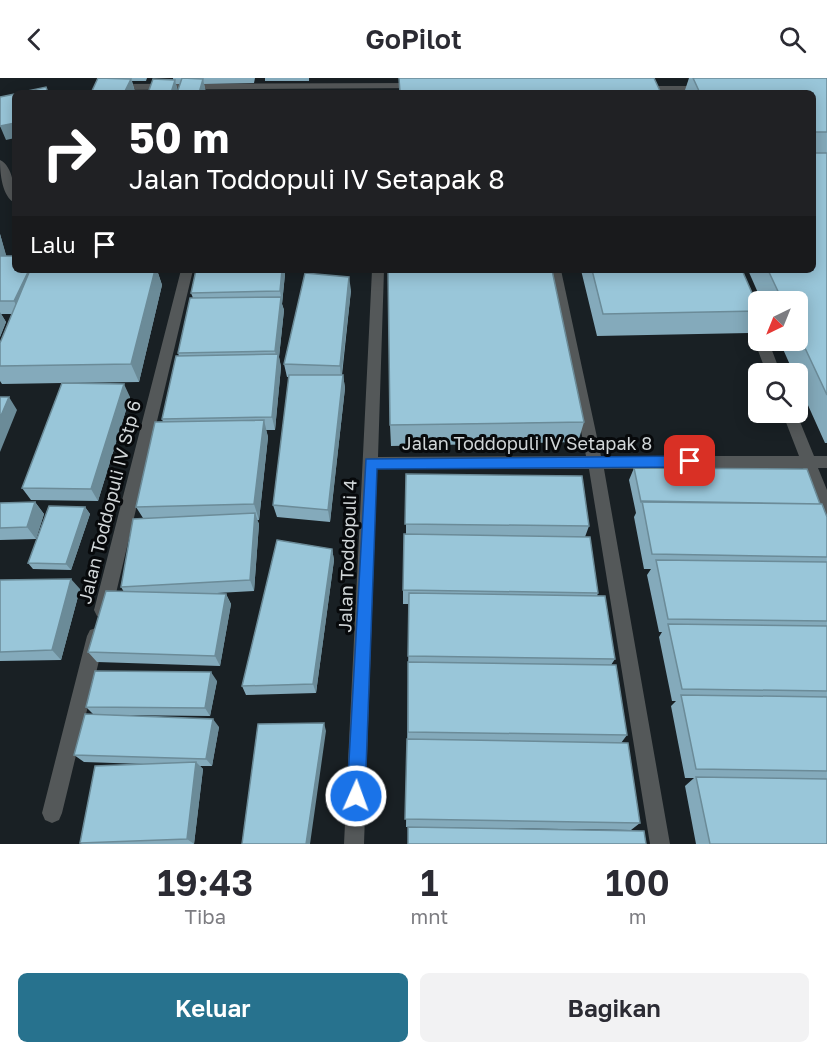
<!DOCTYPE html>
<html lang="id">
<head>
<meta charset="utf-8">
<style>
	body { margin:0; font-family:"Golos Text",sans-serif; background:#f2f2f3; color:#2b2b33; height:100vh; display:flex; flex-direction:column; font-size:22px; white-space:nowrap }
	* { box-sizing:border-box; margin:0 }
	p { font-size:20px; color:#7c7c81 }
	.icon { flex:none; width:33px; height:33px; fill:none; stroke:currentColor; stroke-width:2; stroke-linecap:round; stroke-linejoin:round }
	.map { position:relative; height:766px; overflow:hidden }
	.drawer { display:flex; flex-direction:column; background:#fff; flex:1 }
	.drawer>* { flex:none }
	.guide { position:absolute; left:12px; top:12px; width:804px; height:183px; border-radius:9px; box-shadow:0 3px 15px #0003; background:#202124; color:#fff; overflow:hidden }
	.needle { width:39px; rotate:223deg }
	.buttons { position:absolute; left:748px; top:213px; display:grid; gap:12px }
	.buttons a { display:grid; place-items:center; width:60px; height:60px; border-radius:9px; background:#fff; box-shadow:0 3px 15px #0003; font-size:30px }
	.pin { position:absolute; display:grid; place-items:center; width:51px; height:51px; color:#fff; margin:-26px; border-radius:12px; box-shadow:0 3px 9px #0006 }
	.me { position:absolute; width:66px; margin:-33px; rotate:2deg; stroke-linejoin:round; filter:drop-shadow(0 0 4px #0008) }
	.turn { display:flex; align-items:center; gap:21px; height:126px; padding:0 18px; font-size:27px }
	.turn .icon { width:78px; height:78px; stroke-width:2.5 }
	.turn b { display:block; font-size:42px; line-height:51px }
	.then { display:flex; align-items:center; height:57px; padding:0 18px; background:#0003; gap:12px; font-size:22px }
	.eta { display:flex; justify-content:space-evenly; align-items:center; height:102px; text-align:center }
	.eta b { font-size:36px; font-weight:600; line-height:42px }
	.button { display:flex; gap:12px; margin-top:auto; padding:12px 18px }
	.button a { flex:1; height:69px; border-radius:9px; background:#27728e; color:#fff; font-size:24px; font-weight:600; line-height:69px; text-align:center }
	.button a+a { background:#f2f2f3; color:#2b2b33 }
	header { display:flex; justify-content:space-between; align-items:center; height:78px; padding:0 18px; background:#fff; font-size:27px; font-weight:600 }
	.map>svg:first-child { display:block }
</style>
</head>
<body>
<header><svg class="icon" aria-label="back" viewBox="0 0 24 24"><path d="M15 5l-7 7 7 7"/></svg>GoPilot<svg class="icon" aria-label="search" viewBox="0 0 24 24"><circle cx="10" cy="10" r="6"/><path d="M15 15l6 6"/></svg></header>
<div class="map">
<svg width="827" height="766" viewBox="0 0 827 766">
	<rect width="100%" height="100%" fill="#192024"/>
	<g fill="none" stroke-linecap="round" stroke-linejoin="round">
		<!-- street -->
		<path fill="#545859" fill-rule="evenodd" d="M 420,5 L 425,8 L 423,10 L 114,12 L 109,9 L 114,6 Z
			M 639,8 L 705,8 L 710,11 L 705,14 L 636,13 L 636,9 Z
			M 0,82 C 13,88 15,112 15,125 C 2,119 0,95 0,82 Z
			M 181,192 L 193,192 L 112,532 L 109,538 L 103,540 L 97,538 L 94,532 Z
			M 372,192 L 384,192 L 378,379 L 586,378 L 549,192 L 561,192 L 601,378 L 799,378 L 782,334 L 796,334 L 814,378 L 827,378 L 827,390 L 818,390 L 827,412 L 827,439 L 821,437 L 803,390 L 604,391 L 670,766 L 650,766 L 589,391 L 377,391 L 364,766 L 344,766 Z
			M 727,192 L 739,192 L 759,242 L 759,262 L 768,262 L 781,296 L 767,296 Z
			M 96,550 L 102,552 L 105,558 L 62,735 L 59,742 L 52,745 L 45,742 L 42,735 L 87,558 L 90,552 Z"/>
	</g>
	<!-- wall -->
	<path fill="#84aabb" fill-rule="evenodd" d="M 109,0 L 147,0 L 146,3 L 132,3 L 135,14 L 134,15 L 91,15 Z
		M 173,0 L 255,0 L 254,5 L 204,6 L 206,15 L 148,15 L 173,2 ZM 176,6 L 180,6 L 178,14 Z
		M 265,0 L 309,0 L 309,3 L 265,3 Z
		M 689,0 L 827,0 L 827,365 L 825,365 L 798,305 L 798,296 L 794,296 L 779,262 L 798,262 L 798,224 L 762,224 L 748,192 L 813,192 L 813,15 L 684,15 Z
		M 0,156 L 6,178 L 15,192 L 157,192 L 162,207 L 139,304 L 63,305 L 130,319 L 98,423 L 31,422 L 22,410 L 62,305 L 2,306 L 0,303 L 0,265 L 12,236 L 1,236 L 6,244 L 0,259 Z
		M 196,192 L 285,192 L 285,196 L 282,226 L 284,232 L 279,279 L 281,289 L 275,352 L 266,352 L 268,359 L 259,442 L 257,442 L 259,446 L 254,513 L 199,516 L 226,516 L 231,526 L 220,588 L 97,584 L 88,574 L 124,514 L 121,509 L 143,440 L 136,429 L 163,344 L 162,341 L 179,278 L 178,275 L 193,220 L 191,215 Z
		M 581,192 L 742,192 L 759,231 L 759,235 L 749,255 L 597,258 Z
		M 351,212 L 342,297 L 343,297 L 345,310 L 330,444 L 277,439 L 273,427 L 289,299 L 287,299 L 284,286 Z
		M 584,344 L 578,364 L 391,368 L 390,347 Z
		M 634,390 L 820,426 L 827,439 L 827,766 L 696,766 L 685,708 L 694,700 L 685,700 L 671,628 L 676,623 L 672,623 L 659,559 L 662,554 L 659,554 L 647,497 L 651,491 L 644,491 L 634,439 L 636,435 L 629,402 Z
		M 406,396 L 589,448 L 585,459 L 598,515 L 597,518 L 615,581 L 611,587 L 627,657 L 621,665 L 640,745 L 631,752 L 406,749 L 409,526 L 403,526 L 403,512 L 406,456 Z
		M 35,424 L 44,436 L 36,461 L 0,462 L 0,425 Z
		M 85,429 L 90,436 L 71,492 L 33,491 L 28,485 Z
		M 332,471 L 334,482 L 316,615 L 246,617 L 242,608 Z
		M 0,502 L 80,511 L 61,582 L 0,583 Z
		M 217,603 L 210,638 L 109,637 L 219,649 L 212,688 L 200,688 L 203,691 L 194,766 L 82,766 L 80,765 L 143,686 L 84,684 L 74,677 L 94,637 L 86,629 Z"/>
	<!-- shaded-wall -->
	<path fill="#6b8b98" d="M 131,1 L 135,14 L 134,15 L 124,15 Z
		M 203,1 L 206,15 L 199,15 Z
		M 175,2 L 178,15 L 171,15 Z
		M 15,45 L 15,60 L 6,62 L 0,48 Z
		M 0,156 L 7,180 L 0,182 Z
		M 29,192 L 42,192 L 21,237 L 14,223 Z
		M 155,192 L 157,192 L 162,207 L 139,304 L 131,286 Z
		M 282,192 L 285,192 L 285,196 L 282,226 L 284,232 L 279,279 L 281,289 L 275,352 L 272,339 L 277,283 L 275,273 L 281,219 L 280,213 Z
		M 349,199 L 351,212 L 341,301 L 340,288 Z
		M 0,234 L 6,244 L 0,259 Z
		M 343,297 L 345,310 L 330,444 L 328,432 Z
		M 124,306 L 130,319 L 98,423 L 91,411 Z
		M 9,319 L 17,332 L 0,374 L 0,340 Z
		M 264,342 L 268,359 L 259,442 L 254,426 Z
		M 35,424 L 44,436 L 36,461 L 27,449 Z
		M 85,429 L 90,436 L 71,492 L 66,486 Z
		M 255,435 L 259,446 L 254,513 L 250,502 Z
		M 332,471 L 334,482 L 316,615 L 313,606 Z
		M 71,501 L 80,511 L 61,582 L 52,572 Z
		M 226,516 L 231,526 L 220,588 L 215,578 Z
		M 211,594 L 217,603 L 210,638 L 205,630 Z
		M 213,641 L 219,649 L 212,688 L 206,681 Z
		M 324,645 L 326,653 L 310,766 L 306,766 Z
		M 196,684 L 203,691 L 194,766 L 187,761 Z"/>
	<!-- building -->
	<path fill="#99c6d9" stroke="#6b8b98" stroke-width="1.5" d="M 98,0 L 131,1 L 124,15 L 91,15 Z
		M 182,0 L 203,1 L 199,15 L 177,15 Z
		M 399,0 L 654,0 L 661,15 L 400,15 Z
		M 693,0 L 827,0 L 827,54 L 813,54 L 813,15 L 700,15 Z
		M 153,1 L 175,2 L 171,15 L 148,15 Z
		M 46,9 L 48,15 L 18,15 Z
		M 15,16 L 15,45 L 0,48 L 0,19 Z
		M 813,75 L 827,75 L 827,317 L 798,255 L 798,224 L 783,224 L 768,192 L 813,192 Z
		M 0,178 L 15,178 L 15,192 L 29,192 L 14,223 L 0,223 Z
		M 30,192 L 155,192 L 131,286 L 0,288 L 0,265 Z
		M 196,192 L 282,192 L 280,213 L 191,215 Z
		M 388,192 L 552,192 L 584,344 L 390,347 Z
		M 592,192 L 742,192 L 759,231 L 759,233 L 603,236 Z
		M 305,195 L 349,199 L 340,288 L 284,286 Z
		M 281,219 L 275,273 L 178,275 L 190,220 Z
		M 278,276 L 272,339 L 162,341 L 176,278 Z
		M 289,297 L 343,297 L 328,432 L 273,427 Z
		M 62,305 L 124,306 L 91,411 L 22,410 Z
		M 0,319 L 9,319 L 0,340 Z
		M 264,342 L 254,426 L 136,429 L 155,344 Z
		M 634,390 L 807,391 L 820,426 L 641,424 Z
		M 406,396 L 582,398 L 589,448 L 405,446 Z
		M 642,423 L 822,426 L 827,439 L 827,479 L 652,476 Z
		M 35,424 L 27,449 L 0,450 L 0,425 Z
		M 49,428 L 85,429 L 66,486 L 28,485 Z
		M 255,435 L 250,502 L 121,509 L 133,441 Z
		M 404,456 L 590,459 L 598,515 L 403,512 Z
		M 277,462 L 332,471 L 313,606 L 242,608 Z
		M 656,482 L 827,484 L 827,543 L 668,541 Z
		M 71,501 L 52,572 L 0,574 L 0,502 Z
		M 106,513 L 226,516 L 215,578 L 88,574 Z
		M 409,515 L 605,518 L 615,581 L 408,578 Z
		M 668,546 L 827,548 L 827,613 L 682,611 Z
		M 408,584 L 616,587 L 627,657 L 408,654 Z
		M 95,593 L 211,594 L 205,630 L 86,629 Z
		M 681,617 L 827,619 L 827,693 L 696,691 Z
		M 85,636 L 213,641 L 206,681 L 74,677 Z
		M 324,645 L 306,766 L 242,766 L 258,646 Z
		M 407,661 L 628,665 L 640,745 L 405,741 Z
		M 196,684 L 187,761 L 80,765 L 95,688 Z
		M 696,699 L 827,701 L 827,766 L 710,766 Z
		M 408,749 L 644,753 L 646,766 L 408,766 Z"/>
	<!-- route -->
	<path fill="#1a73e8" stroke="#114b97" stroke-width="1.5" d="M 690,378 L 697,383 L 690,389 L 377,391 L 365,718 L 363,725 L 356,727 L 350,725 L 347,718 L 366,381 Z"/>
	<g text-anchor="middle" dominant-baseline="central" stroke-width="6" stroke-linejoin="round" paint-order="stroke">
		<!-- street labels -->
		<g font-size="18" fill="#d1d6d8" stroke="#07090b">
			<text x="527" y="365">Jalan Toddopuli IV Setapak 8</text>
			<text transform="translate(109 424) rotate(-76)">Jalan Toddopuli IV Stp 6</text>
			<text transform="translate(347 478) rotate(-88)">Jalan Toddopuli 4</text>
		</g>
	</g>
</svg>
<div class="buttons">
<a><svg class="needle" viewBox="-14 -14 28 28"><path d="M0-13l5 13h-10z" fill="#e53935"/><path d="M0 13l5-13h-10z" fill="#7c7c81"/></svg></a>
<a><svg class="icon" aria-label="search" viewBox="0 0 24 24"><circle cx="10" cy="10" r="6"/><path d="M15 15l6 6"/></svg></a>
</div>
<div class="pin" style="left:690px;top:383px;background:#d93025"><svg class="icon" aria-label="arrive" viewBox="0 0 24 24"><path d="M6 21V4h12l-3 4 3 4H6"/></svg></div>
<svg class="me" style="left:356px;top:718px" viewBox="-20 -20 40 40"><circle r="17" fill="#1a73e8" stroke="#fff" stroke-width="3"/><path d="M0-11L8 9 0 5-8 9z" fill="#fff"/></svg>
<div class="guide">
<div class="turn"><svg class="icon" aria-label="right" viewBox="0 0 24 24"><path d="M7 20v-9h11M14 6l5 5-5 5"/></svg><div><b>50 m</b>Jalan Toddopuli IV Setapak 8</div></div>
<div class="then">Lalu<svg class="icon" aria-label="arrive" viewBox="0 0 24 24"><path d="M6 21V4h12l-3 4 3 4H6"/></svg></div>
</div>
</div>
<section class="drawer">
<div class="eta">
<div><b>19:43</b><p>Tiba</p></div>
<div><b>1</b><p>mnt</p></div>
<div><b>100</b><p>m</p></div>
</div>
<div class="button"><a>Keluar</a><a>Bagikan</a></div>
</section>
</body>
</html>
